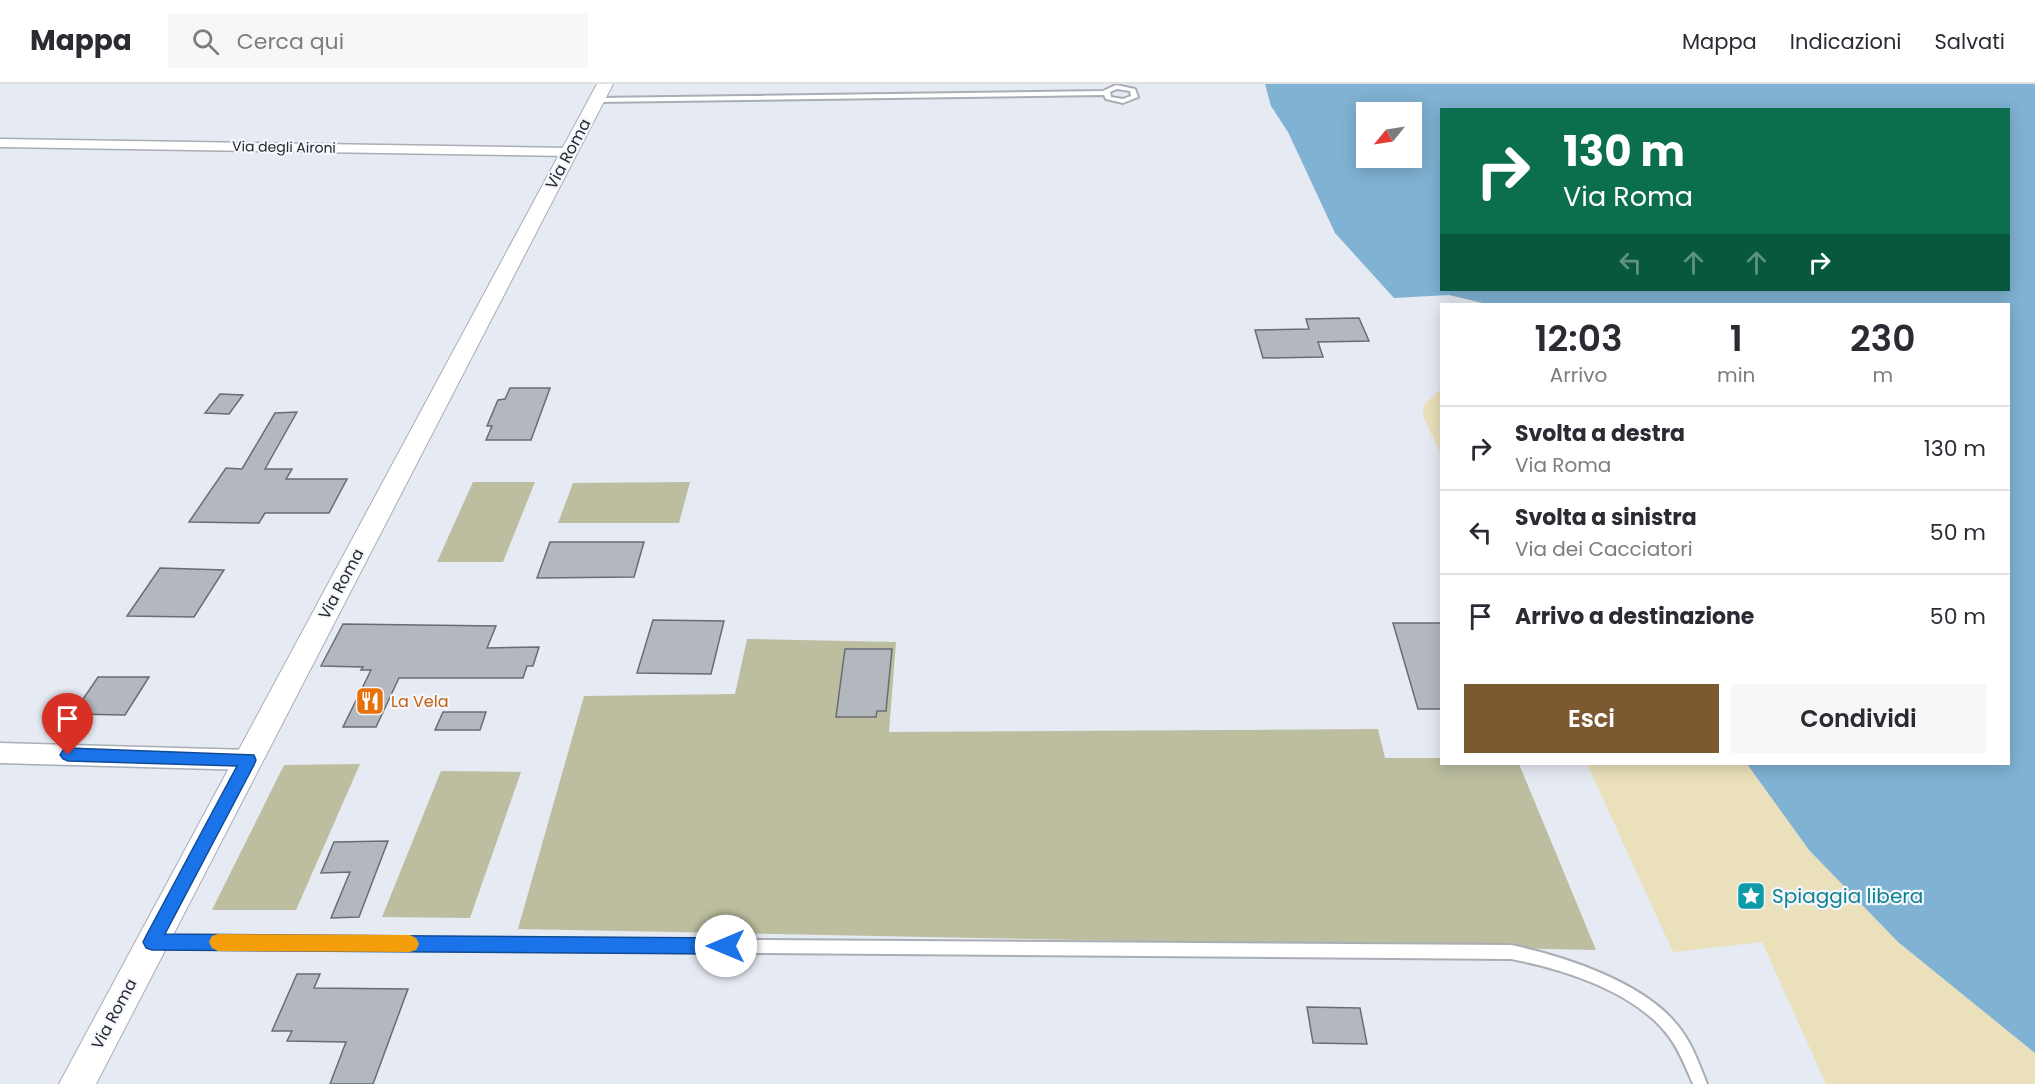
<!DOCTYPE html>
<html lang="it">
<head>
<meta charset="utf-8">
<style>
	body { margin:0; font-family:Poppins,sans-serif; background:#f7f7f7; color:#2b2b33; height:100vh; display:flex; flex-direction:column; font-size:22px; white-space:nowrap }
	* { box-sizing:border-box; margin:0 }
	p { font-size:20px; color:#7c7c81 }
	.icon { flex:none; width:33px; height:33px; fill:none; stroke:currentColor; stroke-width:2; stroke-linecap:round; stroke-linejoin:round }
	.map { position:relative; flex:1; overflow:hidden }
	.details { position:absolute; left:1440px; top:219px; width:570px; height:462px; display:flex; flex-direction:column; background:#fff; border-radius:0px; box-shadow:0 3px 15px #0003 }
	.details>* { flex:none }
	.banner { position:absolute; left:1440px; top:24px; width:570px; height:183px; border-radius:0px; box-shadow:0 3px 15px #0003; background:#0b6e4f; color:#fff; overflow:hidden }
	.needle { width:39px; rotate:240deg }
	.buttons { position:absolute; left:1356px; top:18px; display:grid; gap:12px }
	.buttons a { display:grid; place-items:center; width:66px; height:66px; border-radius:0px; background:#fff; box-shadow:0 3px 15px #0003; font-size:30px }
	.pin { position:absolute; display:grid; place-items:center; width:51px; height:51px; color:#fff; margin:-62px -26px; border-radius:50% 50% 50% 0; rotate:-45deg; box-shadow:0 0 6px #0007 }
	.pin .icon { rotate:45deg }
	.me { position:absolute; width:66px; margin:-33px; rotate:270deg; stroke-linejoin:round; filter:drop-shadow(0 0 4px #0008) }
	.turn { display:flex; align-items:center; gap:21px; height:126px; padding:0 24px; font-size:27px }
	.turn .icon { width:78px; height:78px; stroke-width:2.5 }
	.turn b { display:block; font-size:42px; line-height:51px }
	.lanes { display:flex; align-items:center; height:57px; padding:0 24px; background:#0003; justify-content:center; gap:30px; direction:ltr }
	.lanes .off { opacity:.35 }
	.eta { display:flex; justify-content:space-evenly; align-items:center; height:102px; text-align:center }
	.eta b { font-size:36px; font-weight:600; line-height:42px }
	.primary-button { display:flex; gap:12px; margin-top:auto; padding:12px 24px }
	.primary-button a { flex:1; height:69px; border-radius:0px; background:#7b5a31; color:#fff; font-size:24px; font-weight:600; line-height:69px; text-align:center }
	.primary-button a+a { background:#f7f7f7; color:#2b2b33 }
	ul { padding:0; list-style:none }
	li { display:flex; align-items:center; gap:18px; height:84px; padding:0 24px; border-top:2px solid #e1e1e2 }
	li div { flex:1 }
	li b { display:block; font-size:22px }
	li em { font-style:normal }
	header { display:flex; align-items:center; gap:36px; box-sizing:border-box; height:84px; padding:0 30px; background:#fff; border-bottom:2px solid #e1e1e2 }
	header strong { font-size:28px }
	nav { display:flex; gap:33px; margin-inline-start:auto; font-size:21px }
	.search { width:420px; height:54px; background:#f7f7f7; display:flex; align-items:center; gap:15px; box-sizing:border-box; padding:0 21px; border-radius:0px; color:#7c7c81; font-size:22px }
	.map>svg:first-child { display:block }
</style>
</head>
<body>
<header>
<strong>Mappa</strong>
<div class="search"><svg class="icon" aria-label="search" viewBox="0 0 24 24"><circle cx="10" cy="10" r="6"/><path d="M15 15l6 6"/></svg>Cerca qui</div>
<nav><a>Mappa</a><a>Indicazioni</a><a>Salvati</a></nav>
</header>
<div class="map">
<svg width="2035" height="1000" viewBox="0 0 2035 1000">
	<rect width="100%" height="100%" fill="#e6eaf2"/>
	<!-- green -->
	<path fill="#bcbe9f" d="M 473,398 L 535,398 L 503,478 L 437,478 Z
		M 690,398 L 679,439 L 558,439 L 573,399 Z
		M 747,555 L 896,558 L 889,648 L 1378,645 L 1385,674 L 1441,674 L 1442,680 L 1519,680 L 1596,866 L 518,845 L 584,612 L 735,610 Z
		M 360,680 L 296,826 L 212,826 L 284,681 Z
		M 441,687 L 521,688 L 470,834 L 382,833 Z"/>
	<!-- sand -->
	<path fill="#eae0bb" d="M 1441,305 L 1441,370 L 1423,332 L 1424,321 Z
		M 1587,680 L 1747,680 L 1809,766 L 1898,858 L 2035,969 L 2035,1000 L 1826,1000 L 1762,858 L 1673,868 Z"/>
	<!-- water -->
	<path fill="#80b2d3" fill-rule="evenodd" d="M 1265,0 L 2035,0 L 2035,969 L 1898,858 L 1809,766 L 1747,680 L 2008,680 L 2008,220 L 1487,220 L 1449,211 L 1394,214 L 1335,149 L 1288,48 L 1271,22 ZM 1442,26 L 2008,26 L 2008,206 L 1442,206 ZM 1366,28 L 1412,28 L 1412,74 L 1366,74 Z"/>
	<!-- building -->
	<path fill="#b3b8bf" stroke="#686c73" stroke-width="1.5" d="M 1359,234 L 1369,257 L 1318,258 L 1323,273 L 1263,274 L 1255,246 L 1309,245 L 1306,235 Z
		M 510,304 L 550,304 L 531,356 L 486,356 L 492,342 L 487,342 L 498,316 L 505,315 Z
		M 220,310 L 243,311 L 229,330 L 205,329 Z
		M 297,328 L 265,385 L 292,385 L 286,395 L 347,395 L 329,429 L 265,429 L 259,439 L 189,438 L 226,384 L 242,385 L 275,329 Z
		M 550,458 L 644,458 L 634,493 L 537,494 Z
		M 160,484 L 224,486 L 194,533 L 127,532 Z
		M 653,536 L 724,537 L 711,590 L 637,589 Z
		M 1393,539 L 1442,539 L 1442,625 L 1418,625 Z
		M 343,540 L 496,542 L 487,564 L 539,563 L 533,582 L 527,582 L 523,594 L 399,594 L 376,643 L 343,643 L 371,586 L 361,586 L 363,583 L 321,582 Z
		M 845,565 L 892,565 L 886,627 L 877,627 L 876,633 L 836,633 Z
		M 98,593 L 149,593 L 125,631 L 73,630 Z
		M 443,628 L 486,628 L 480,646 L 435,646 Z
		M 388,757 L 359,833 L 331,834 L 350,788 L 321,789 L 334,758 Z
		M 297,890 L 320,890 L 314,904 L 408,905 L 373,1000 L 330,1000 L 346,958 L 287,957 L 292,947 L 272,947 Z
		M 1307,923 L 1360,924 L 1367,960 L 1313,959 Z"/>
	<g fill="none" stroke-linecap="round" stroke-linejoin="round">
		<!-- service casing -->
		<g stroke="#a9adb4" stroke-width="4">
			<path id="service" d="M 1116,1 L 1135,5 L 1138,13 L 1123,19 L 1106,15 L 1104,11 L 596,18 L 593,16 L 596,14 L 1103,7 ZM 1117,5 L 1130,7 L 1131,12 L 1123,15 L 1111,13 L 1110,8 Z
				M 155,852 L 1511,861 C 1564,872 1644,898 1678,942 C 1692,959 1699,980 1707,1000 L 1693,1000 C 1686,984 1680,968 1670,954 C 1637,908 1564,885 1511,875 L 155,864 L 150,863 L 148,858 L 150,853 Z"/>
		</g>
		<!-- minor casing -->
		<g stroke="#a9adb4" stroke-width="3">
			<path id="minor" d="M 0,55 L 568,64 L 575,68 L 568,72 L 0,63 Z
				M 0,659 L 249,666 L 257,669 L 261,676 L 257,683 L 249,686 L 0,679 Z"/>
		</g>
		<!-- tertiary casing -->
		<g stroke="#a9adb4" stroke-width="2">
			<path id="tertiary" d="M 597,0 L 613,0 L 96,1000 L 59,1000 Z"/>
		</g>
		<!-- service -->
		<use href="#service" fill="#fff" fill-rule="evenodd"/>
		<!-- minor -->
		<use href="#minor" fill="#fff" fill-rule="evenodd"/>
		<!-- tertiary -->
		<use href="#tertiary" fill="#fff" fill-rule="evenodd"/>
	</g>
	<!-- route -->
	<path fill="#1a73e8" stroke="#114b97" stroke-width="1.5" d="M 68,664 L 254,671 L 256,676 L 254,681 L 165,850 L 726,854 L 732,856 L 735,862 L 732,868 L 726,870 L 152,866 L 146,864 L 143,858 L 146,852 L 237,682 L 68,677 L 63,675 L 60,671 L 63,666 Z"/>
	<!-- slow -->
	<path fill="#f59e0b" d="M 218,850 L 410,851 L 416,854 L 419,860 L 416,866 L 410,868 L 218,867 L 212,864 L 209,858 L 212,852 Z"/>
	<!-- icons -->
	<defs>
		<g id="restaurant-square" transform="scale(1.5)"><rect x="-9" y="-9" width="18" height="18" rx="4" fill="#e8710a" stroke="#f4f7fe"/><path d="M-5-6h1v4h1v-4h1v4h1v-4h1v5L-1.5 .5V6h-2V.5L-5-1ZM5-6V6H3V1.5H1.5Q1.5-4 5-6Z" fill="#fff"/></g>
		<g id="sight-square" transform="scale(1.5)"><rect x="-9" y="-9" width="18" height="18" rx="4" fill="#0f9aa8" stroke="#f4f7fe"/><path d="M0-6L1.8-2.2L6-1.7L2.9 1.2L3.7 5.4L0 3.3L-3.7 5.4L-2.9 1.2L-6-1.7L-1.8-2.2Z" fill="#fff"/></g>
	</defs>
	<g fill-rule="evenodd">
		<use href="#restaurant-square" x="370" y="617"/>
		<use href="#sight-square" x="1751" y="812"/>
	</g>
	<g text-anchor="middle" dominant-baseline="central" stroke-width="4.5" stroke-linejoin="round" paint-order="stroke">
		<!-- far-street labels -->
		<g font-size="14" fill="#27282b" stroke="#f4f7fe">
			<text transform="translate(284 63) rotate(1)">Via degli Aironi</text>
		</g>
		<!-- street labels -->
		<g font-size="16" fill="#27282b" stroke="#f4f7fe">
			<text transform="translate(568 70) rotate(-62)">Via Roma</text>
			<text transform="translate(341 500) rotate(-62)">Via Roma</text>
			<text transform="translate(114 930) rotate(-62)">Via Roma</text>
		</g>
		<!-- food labels -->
		<g font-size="16" fill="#c56008" stroke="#f4f7fe" text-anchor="start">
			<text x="391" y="617">La Vela</text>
		</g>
		<!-- near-culture labels -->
		<g font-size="20" fill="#0d838f" stroke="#f4f7fe" text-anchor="start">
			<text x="1772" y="812">Spiaggia libera</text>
		</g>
	</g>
</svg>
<div class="buttons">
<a><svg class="needle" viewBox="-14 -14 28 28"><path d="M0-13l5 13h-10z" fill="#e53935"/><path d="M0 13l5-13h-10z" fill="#7c7c81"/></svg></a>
</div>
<div class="pin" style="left:68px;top:671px;background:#d93025"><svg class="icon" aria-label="arrive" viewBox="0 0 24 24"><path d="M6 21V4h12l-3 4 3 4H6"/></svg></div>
<svg class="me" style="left:726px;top:862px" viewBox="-20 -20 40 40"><circle r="19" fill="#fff"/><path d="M0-13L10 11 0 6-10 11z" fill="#1a73e8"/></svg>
<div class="banner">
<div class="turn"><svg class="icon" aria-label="right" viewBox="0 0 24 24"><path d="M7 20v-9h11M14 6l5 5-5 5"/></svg><div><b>130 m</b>Via Roma</div></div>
<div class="lanes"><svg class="icon off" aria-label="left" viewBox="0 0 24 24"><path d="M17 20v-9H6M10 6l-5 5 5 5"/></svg><svg class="icon off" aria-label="ahead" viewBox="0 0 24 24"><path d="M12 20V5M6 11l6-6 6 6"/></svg><svg class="icon off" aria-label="ahead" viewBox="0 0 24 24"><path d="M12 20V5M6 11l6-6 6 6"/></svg><svg class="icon" aria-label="right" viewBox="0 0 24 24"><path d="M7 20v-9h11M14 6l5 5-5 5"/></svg></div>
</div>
<section class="details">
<div class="eta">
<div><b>12:03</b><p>Arrivo</p></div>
<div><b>1</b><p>min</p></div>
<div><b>230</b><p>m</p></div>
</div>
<ul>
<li><svg class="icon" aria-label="right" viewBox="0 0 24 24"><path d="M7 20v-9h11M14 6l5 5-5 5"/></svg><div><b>Svolta a destra</b><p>Via Roma</p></div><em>130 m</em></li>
<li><svg class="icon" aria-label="left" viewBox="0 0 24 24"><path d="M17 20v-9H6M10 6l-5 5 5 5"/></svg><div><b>Svolta a sinistra</b><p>Via dei Cacciatori</p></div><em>50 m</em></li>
<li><svg class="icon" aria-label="arrive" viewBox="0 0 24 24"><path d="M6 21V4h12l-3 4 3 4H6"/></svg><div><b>Arrivo a destinazione</b></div><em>50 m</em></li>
</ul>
<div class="primary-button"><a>Esci</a><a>Condividi</a></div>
</section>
</div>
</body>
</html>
